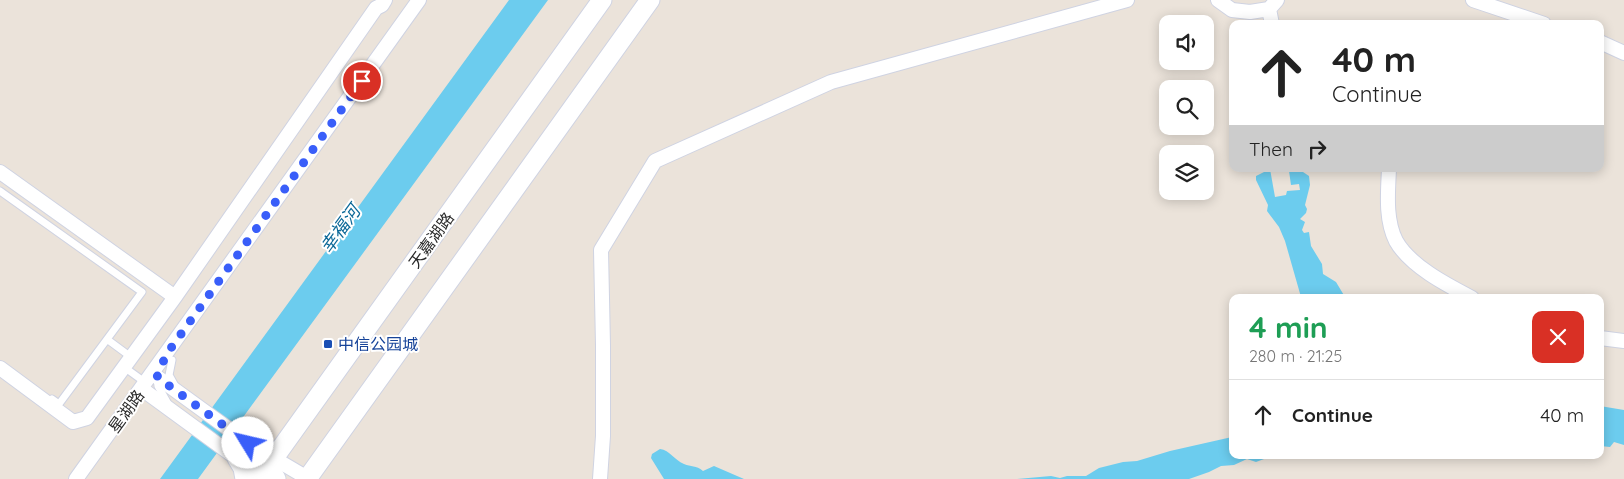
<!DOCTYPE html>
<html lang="en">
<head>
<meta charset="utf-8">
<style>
	body { margin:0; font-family:Quicksand,"Noto Sans SC",sans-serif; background:#f2f2f2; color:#222; height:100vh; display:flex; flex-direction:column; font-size:19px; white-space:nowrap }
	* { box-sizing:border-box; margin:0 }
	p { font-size:16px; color:#767676 }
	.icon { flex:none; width:28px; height:28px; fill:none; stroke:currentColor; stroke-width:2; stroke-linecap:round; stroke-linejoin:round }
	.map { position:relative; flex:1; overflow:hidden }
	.sheet { position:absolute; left:1229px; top:294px; width:375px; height:165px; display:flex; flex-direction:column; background:#fff; border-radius:10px; box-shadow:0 2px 12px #0003 }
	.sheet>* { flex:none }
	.guide { position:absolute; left:1229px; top:20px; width:375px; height:152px; border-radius:10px; box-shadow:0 2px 12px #0003; background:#fff; color:#222; overflow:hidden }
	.controls { position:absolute; left:1159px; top:15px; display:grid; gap:10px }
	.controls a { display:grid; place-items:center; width:55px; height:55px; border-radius:10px; background:#fff; box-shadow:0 2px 12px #0003; font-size:25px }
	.pin { position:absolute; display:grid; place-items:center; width:42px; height:42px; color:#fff; margin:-21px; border:2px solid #fff; border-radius:50%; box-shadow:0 1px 5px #0007 }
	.me { position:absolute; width:55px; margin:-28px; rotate:306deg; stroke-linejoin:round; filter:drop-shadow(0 0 4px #0008) }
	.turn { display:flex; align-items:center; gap:18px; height:105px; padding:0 20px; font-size:22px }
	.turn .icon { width:65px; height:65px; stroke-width:2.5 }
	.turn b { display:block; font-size:35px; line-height:42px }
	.then { display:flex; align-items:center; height:48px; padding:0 20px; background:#0003; gap:10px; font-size:19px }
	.round { display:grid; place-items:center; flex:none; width:52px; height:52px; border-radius:10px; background:#f2f2f2 }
	.head { display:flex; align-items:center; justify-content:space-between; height:85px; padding:0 20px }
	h1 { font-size:30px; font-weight:700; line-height:38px; color:#1e9e55 }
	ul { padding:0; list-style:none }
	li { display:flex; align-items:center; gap:15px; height:70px; padding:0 20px; border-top:1px solid #e0e0e0 }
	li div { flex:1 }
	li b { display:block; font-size:19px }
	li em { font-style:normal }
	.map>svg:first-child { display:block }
</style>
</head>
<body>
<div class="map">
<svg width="1624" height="479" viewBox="0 0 1624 479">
	<rect width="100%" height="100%" fill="#ebe3da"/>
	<!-- water -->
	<path fill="#6cccee" d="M 509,0 L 548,0 L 198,479 L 160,479 Z
		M 1270,169 L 1275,197 L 1286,195 L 1287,191 L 1300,190 L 1299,184 L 1291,185 L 1289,171 L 1303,172 L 1309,176 L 1310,185 L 1305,205 L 1307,209 L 1306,213 L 1300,219 L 1305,222 L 1302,230 L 1304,233 L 1309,232 L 1311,246 L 1322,264 L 1323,274 L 1336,282 L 1345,297 L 1301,297 L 1285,241 L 1279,227 L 1267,211 L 1268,205 L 1256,180 L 1256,176 Z
		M 1600,406 L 1624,410 L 1624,445 L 1614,442 L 1610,447 L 1600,446 Z
		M 1232,437 L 1232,455 L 1275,455 L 1256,462 L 1247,459 L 1234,465 L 1221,466 L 1209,472 L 1189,479 L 1017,479 L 1051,476 L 1060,478 L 1067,476 L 1086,476 L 1099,468 L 1123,462 L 1137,461 L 1170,451 Z
		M 660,449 C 670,450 674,460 684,464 C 691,467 696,465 703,471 L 714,466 L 744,479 L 664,479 L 651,458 L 652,454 Z"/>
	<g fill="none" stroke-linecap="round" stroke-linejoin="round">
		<!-- lane casing -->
		<g stroke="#cfd3e2" stroke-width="9">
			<path id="lane" d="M 0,191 L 142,292 L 59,404 L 52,399
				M 108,340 L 131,357
				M 172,360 L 169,375 L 174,384
				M 124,367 L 146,383
				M 157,378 L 158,386 L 167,402"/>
		</g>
		<!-- street casing -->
		<g stroke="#cfd3e2" stroke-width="16">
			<path id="street" d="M 1218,0 L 1232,10 L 1250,12 L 1269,9 L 1277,0
				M 1473,0 L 1544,24
				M 1269,9 L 1272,24
				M 1600,42 L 1624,53
				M 1389,169 C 1388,192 1385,219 1396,241 C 1410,266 1447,285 1472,298
				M 0,172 L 175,297
				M 1600,338 L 1624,341
				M 0,368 L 73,422 L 87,418 L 175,297 L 376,8 L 382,5 L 385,0
				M 153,374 L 248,443 L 309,479
				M 142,389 L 265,479
				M 76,479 L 419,0
				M 600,479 L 603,436 L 603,345 L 601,250 L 655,161 L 831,82 L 1127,0"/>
		</g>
		<!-- secondary casing -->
		<g stroke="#cfd3e2" stroke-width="21">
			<path id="secondary" d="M 248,443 L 268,465 L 276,479
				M 237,458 L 243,468 L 245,479
				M 259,479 L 602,0
				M 307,479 L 650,0"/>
		</g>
		<!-- lane -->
		<use href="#lane" stroke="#fff" stroke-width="7"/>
		<!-- street -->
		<use href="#street" stroke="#fff" stroke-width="14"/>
		<!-- secondary -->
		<use href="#secondary" stroke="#fff" stroke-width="19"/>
	</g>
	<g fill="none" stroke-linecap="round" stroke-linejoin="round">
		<!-- route -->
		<path stroke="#395ef9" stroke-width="9" stroke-dasharray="0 16.2" d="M 248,443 L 157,377 L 166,355 L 362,81"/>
	</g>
	<!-- markers -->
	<rect fill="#1a4fb4" stroke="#fff" stroke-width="2" x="323" y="339" width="10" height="10" rx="2.5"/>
	<g text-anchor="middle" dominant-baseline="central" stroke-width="4" stroke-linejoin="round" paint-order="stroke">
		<!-- street labels -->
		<g font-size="16" fill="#282828" stroke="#fff">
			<text transform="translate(431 240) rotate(-54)">天嘉湖路</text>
			<text transform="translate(126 411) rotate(-54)">星湖路</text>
		</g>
		<!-- transit labels -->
		<g font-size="16" fill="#164399" stroke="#fff" text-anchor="start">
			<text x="338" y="344">中信公园城</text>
		</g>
		<!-- water labels -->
		<g font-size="18" font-style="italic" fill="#0d6998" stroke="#fff">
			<text transform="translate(340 229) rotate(-54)">幸福河</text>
		</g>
	</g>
</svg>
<div class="controls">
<a><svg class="icon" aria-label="sound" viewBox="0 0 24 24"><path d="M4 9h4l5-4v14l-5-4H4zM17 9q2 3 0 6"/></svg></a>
<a><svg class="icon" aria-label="search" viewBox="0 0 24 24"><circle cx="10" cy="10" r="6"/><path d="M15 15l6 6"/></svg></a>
<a><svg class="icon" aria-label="layers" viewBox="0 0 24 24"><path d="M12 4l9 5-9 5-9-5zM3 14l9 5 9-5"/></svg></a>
</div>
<div class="pin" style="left:362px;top:81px;background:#d93025"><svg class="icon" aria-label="arrive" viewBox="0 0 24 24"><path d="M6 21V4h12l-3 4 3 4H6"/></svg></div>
<svg class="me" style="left:248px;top:443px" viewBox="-20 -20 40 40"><circle r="19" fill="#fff"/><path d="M0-13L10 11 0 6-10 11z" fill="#395ef9"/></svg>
<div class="guide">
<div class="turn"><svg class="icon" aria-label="ahead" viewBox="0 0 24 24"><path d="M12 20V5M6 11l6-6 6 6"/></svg><div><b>40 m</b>Continue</div></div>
<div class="then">Then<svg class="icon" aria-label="right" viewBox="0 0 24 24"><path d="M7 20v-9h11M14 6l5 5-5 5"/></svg></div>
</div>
<section class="sheet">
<div class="head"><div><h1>4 min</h1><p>280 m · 21:25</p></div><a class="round" style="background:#d93025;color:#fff"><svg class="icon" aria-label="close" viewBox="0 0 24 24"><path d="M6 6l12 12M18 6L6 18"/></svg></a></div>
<ul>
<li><svg class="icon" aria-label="ahead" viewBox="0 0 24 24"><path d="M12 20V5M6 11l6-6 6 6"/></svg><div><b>Continue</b></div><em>40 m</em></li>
</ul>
</section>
</div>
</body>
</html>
